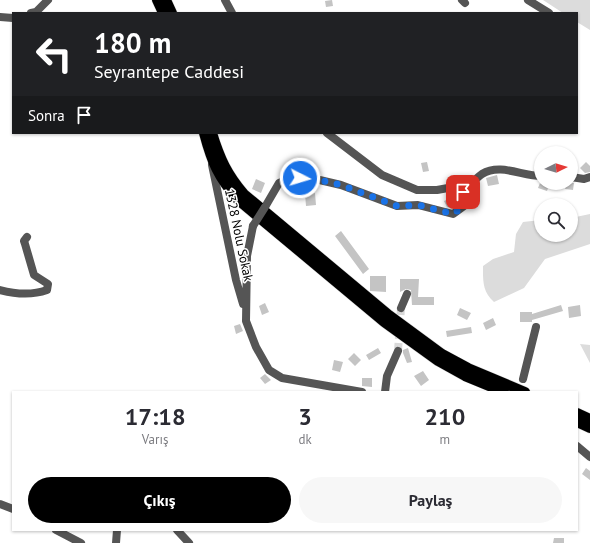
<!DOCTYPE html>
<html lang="tr">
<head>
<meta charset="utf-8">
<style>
	body { margin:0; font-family:"PT Sans",sans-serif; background:#f7f7f7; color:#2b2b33; height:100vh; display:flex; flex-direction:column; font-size:15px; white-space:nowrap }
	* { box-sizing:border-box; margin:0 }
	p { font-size:13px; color:#7c7c81 }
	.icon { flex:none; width:22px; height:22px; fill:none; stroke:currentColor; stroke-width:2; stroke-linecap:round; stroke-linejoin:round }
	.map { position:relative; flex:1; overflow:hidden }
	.panel { position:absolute; left:12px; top:391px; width:566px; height:140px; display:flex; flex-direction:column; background:#fff; border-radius:0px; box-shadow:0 1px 3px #0004 }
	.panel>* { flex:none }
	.banner { position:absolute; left:12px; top:12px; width:566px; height:122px; border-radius:0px; box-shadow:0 1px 3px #0004; background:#202124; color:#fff; overflow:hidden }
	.needle { width:26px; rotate:85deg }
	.fabs { position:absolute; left:534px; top:146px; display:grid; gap:8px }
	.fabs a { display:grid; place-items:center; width:44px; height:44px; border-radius:50%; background:#fff; box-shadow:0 1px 3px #0004; font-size:20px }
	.pin { position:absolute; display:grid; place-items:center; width:34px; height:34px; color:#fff; margin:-17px; border-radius:8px; box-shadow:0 2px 6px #0006 }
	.me { position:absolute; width:44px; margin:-22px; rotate:95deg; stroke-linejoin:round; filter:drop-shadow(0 0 3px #0008) }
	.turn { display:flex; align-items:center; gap:14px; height:84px; padding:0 16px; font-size:18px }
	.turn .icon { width:52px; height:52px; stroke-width:2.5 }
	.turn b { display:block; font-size:28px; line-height:34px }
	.then { display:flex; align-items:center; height:38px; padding:0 16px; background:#0003; gap:8px; font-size:15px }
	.eta { display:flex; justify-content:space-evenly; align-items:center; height:68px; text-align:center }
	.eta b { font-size:24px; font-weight:700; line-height:28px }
	.cta { display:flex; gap:8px; margin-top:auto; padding:8px 16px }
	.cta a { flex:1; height:46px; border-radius:24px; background:#000; color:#fff; font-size:16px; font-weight:700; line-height:46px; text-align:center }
	.cta a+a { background:#f7f7f7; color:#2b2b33 }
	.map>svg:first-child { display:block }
</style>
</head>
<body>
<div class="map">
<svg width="590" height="543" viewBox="0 0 590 543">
	<rect width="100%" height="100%" fill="#fff"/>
	<!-- green -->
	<path fill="#dcdcdc" d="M 543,0 L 590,0 L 590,30 L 577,22 L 577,13 L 563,13 Z
		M 590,214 L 590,244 L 545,259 L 524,288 L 494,302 C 482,292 483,279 483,266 L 493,259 L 514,252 L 516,234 L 523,222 L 541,220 L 541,235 L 571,235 L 571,218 Z
		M 580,344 L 590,345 L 590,363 Z"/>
	<!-- building -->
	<path fill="#c4c4c4" d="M 332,0 L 333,6 L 326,7 L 325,1 Z
		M 427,162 L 429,171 L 423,172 L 421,163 Z
		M 586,162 L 590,166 L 590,172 L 585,173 L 580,168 Z
		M 497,175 L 499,184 L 488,186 L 486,178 Z
		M 256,179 L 265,183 L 261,193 L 252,189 Z
		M 540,183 L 550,183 L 547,191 L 538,188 Z
		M 567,183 L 574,183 L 573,190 L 565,189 Z
		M 315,193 L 316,205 L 306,206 L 305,194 Z
		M 458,195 L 458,203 L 452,208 L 447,207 L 444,201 Z
		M 341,231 L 369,269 L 363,274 L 335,236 Z
		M 370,276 L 386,276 L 386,292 L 370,291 Z
		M 400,279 L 419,279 L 418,297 L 434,297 L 434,305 L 412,305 L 411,290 L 406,289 L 400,292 Z
		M 265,303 L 269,312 L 262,315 L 259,306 Z
		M 561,305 L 563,311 L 532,320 L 532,322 L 520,322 L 520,312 L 532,312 L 532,314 Z
		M 580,305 L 581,316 L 569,318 L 568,307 Z
		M 460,308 L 471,313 L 467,320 L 457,315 Z
		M 493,318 L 496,325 L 486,330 L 483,323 Z
		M 240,324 L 243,331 L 236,334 L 234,326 Z
		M 471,327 L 472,333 L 447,337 L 446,331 Z
		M 378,348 L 381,353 L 369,360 L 366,355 Z
		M 408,348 L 412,362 L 407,363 L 403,353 L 403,350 Z
		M 354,353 L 361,360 L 355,366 L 348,359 Z
		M 334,360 L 343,362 L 340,372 L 332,370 Z
		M 423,371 L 429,380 L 421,386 L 414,376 Z
		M 265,374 L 271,380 L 265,384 L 260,378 Z
		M 362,378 L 372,378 L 372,387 L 362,386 Z
		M 586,468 L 590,471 L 590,480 L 582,474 Z
		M 554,538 L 564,538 L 564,543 L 553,543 Z"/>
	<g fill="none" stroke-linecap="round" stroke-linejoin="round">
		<!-- minor-tunnel -->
		<path stroke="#d9d9d9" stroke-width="8" stroke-dasharray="8 4" stroke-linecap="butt" d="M 398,351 L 401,308"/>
		<!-- major casing -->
		<g stroke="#dbdbdb" stroke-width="11">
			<path id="major" d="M 157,0 L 163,13
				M 166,0 L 172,13
				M 204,133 C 212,163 218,177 238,200 L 384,322 L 438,361 L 465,376 L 504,392
				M 212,133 C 220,159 227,174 244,194 L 389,315 L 442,354 L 468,368 L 525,392
				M 577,413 L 590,419
				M 577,422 L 590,428"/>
		</g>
		<!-- minor -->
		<path stroke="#555" stroke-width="8" d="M 225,0 L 232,13
			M 462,0 L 465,3
			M 528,0 L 549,13
			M 31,13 L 36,12 L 48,0
			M 0,17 L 13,18
			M 212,165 L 236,280 L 243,304
			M 571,177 L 584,179 L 590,177
			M 463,192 C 469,186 475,179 482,174 C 500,163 522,176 541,176
			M 265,207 L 279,183 L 289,179 L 311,178 L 341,185 L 397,206 L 418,205 L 453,214 L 464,206 L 463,192 L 459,186 L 437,190 L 417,190 L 382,175 L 327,133
			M 253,226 L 247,256 L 246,321 L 256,347 L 269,370 L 282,378 L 362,392
			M 0,290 C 15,294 33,295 47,290 L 48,284 L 34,275 L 25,244 L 24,241 L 27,237
			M 401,308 L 407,294
			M 523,379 L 536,327
			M 385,392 L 387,376 L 398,351
			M 577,446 L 590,457
			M 0,504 L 13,509
			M 56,530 L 81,543
			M 177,530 L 189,543
			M 116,543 L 117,530"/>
		<!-- major -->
		<use href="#major" stroke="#000" stroke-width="10"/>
		<!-- minor-bridge -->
		<path stroke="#555" stroke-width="8" d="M 253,226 L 265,207"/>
	</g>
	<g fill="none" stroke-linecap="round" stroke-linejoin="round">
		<!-- route -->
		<path stroke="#1a73e8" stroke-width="7" stroke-dasharray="0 12.6" d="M 300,178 L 311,178 L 341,185 L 397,206 L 418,205 L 453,214 L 464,206 L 463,192"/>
	</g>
	<g text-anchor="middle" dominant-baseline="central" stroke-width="3" stroke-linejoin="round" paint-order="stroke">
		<!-- street labels -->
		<g font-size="13" fill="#000" stroke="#fff">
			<text transform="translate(239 235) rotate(78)">1328 Nolu Sokak</text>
		</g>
	</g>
</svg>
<div class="fabs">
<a><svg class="needle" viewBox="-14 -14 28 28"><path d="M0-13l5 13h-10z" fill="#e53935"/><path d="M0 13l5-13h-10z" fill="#7c7c81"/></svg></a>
<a><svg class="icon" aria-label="search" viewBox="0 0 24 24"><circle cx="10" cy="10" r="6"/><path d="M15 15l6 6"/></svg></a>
</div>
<div class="pin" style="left:463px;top:192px;background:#d93025"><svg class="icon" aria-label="arrive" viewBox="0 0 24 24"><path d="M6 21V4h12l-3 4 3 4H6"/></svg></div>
<svg class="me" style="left:300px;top:178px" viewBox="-20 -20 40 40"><circle r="17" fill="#1a73e8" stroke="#fff" stroke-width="3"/><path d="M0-11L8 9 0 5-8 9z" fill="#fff"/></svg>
<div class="banner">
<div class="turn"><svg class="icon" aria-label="left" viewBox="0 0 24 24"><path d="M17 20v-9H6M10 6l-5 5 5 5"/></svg><div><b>180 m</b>Seyrantepe Caddesi</div></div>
<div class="then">Sonra<svg class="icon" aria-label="arrive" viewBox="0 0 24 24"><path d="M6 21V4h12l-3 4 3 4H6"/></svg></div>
</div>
<section class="panel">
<div class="eta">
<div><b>17:18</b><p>Varış</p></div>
<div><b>3</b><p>dk</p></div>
<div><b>210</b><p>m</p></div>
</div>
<div class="cta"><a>Çıkış</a><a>Paylaş</a></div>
</section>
</div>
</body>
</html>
